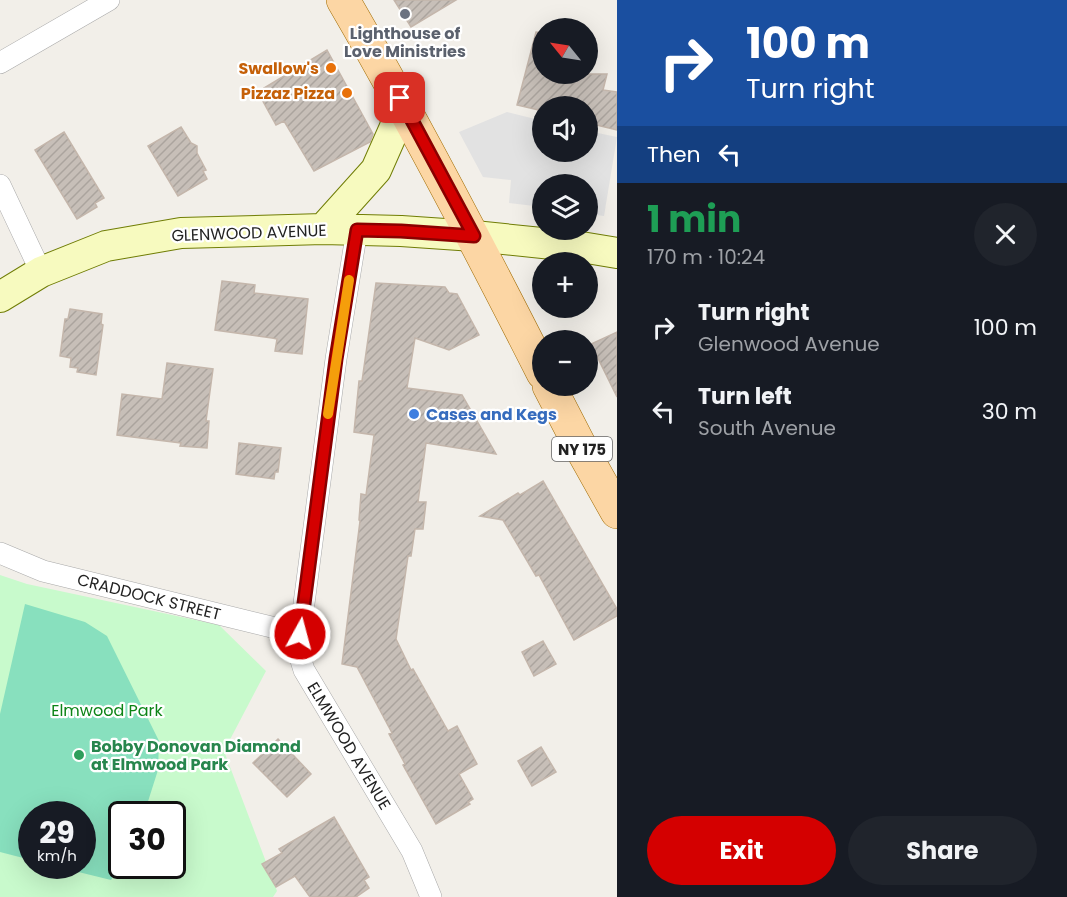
<!DOCTYPE html>
<html lang="en">
<head>
<meta charset="utf-8">
<style>
	body { margin:0; font-family:Poppins,sans-serif; background:#20242c; color:#f1f3f6; height:100vh; display:flex; flex-direction:column; font-size:22px; white-space:nowrap }
	* { box-sizing:border-box; margin:0 }
	p { font-size:20px; color:#9ea1a6 }
	.icon { flex:none; width:33px; height:33px; fill:none; stroke:currentColor; stroke-width:2; stroke-linecap:round; stroke-linejoin:round }
	.map { position:relative; flex:1; overflow:hidden }
	.sheet { display:flex; flex-direction:column; background:#171b24; width:450px }
	.sheet>* { flex:none }
	.hud { background:#1a4fa0; color:#fff; overflow:hidden }
	.needle { width:39px; rotate:300deg }
	.buttons { position:absolute; left:532px; top:18px; display:grid; gap:12px }
	.buttons a { display:grid; place-items:center; width:66px; height:66px; border-radius:50%; background:#171b24; box-shadow:0 6px 24px #0002; font-size:30px }
	.speed { position:absolute; left:18px; top:801px; display:flex; gap:12px; font-size:30px; font-weight:700; text-align:center }
	.speed>* { display:grid; place-content:center; width:78px; height:78px; border-radius:50%; background:#171b24; box-shadow:0 6px 24px #0002; line-height:1 }
	.speed small { font-size:15px; font-weight:400 }
	.speed .limit { border:3px solid #111; border-radius:9px; background:#fff; color:#111 }
	.pin { position:absolute; display:grid; place-items:center; width:51px; height:51px; color:#fff; margin:-26px; border-radius:12px; box-shadow:0 3px 9px #0006 }
	.me { position:absolute; width:66px; margin:-33px; rotate:7deg; stroke-linejoin:round; filter:drop-shadow(0 0 4px #0008) }
	.turn { display:flex; align-items:center; gap:21px; height:126px; padding:0 30px; font-size:27px }
	.turn .icon { width:78px; height:78px; stroke-width:2.5 }
	.turn b { display:block; font-size:42px; line-height:51px }
	.then { display:flex; align-items:center; height:57px; padding:0 30px; background:#0003; gap:12px; font-size:22px }
	.round { display:grid; place-items:center; flex:none; width:63px; height:63px; border-radius:32px; background:#20242c }
	.overview { display:flex; align-items:center; justify-content:space-between; height:102px; padding:0 30px }
	h1 { font-size:36px; font-weight:700; line-height:45px; color:#1e9e55 }
	.cta { display:flex; gap:12px; margin-top:auto; padding:12px 30px }
	.cta a { flex:1; height:69px; border-radius:36px; background:#d40000; color:#fff; font-size:24px; font-weight:700; line-height:69px; text-align:center }
	.cta a+a { background:#20242c; color:#f1f3f6 }
	ul { padding:0; list-style:none }
	li { display:flex; align-items:center; gap:18px; height:84px; padding:0 30px }
	li div { flex:1 }
	li b { display:block; font-size:22px }
	li em { font-style:normal }
	main { display:flex; flex:1; min-height:0 }
	.map>svg:first-child { display:block }
</style>
</head>
<body>
<main>
<div class="map">
<svg width="617" height="897" viewBox="0 0 617 897">
	<defs>
		<pattern id="building-hatch" width="6" height="6" patternUnits="userSpaceOnUse" patternTransform="scale(1.5)"><rect width="6" height="6" fill="#c7bfb8"/><path d="M-1 1l2-2M0 6l6-6M5 7l2-2" fill="none" stroke="#aba49e"/></pattern>
	</defs>
	<rect width="100%" height="100%" fill="#f2efe9"/>
	<!-- park -->
	<path fill="#c8facc" fill-rule="evenodd" d="M 0,575 L 27,584 L 219,625 L 266,671 L 224,751 L 277,891 L 273,897 L 0,897 ZM 32,814 L 82,814 L 82,866 L 32,866 ZM 122,814 L 172,814 L 172,866 L 122,866 Z"/>
	<!-- pitch -->
	<path fill="#88e0be" d="M 25,604 L 85,622 L 107,636 L 159,741 L 158,770 L 144,814 L 122,814 L 121,864 L 111,880 L 54,866 L 82,866 L 82,814 L 32,814 L 31,860 L 0,852 L 0,714 Z"/>
	<!-- parking -->
	<path fill="#e2e2e2" d="M 507,112 L 543,121 L 543,152 L 588,152 L 588,131 L 617,137 L 604,216 L 588,214 L 588,184 L 543,184 L 543,207 L 509,203 L 511,180 L 483,177 L 459,132 Z"/>
	<!-- building -->
	<path fill="url(#building-hatch)" stroke="#c4b6ab" stroke-width="1.5" d="M 394,0 L 456,0 L 411,27 Z
		M 536,32 L 543,33 L 543,74 L 607,74 L 603,90 L 617,92 L 617,130 L 588,123 L 588,106 L 543,106 L 543,111 L 517,105 Z
		M 327,50 L 373,134 L 370,142 L 314,171 L 284,121 L 276,125 L 259,94 L 266,91 L 264,88 Z
		M 181,127 L 191,143 L 197,146 L 197,153 L 206,170 L 203,171 L 207,179 L 178,196 L 148,146 Z
		M 64,132 L 104,198 L 95,203 L 97,207 L 77,219 L 35,150 Z
		M 222,281 L 255,285 L 254,293 L 308,299 L 302,354 L 275,351 L 277,339 L 272,338 L 215,330 Z
		M 376,283 L 445,287 L 449,293 L 457,294 L 479,335 L 449,350 L 415,338 L 407,388 L 462,395 L 496,454 L 426,443 L 418,502 L 426,502 L 423,529 L 415,529 L 411,556 L 408,556 L 396,639 L 411,670 L 413,669 L 448,731 L 457,726 L 477,764 L 459,774 L 473,799 L 468,802 L 470,804 L 436,824 L 403,765 L 405,764 L 389,734 L 392,733 L 357,667 L 342,664 L 360,521 L 359,520 L 361,494 L 366,495 L 374,435 L 354,432 L 359,381 L 362,381 Z
		M 70,309 L 102,314 L 101,324 L 103,325 L 96,375 L 77,372 L 78,368 L 70,367 L 71,358 L 60,356 L 65,319 L 68,319 Z
		M 617,332 L 617,397 L 591,344 Z
		M 167,363 L 213,369 L 206,421 L 209,421 L 207,448 L 180,446 L 181,443 L 117,435 L 122,394 L 162,399 Z
		M 239,443 L 281,448 L 278,472 L 275,472 L 274,479 L 236,474 Z
		M 543,481 L 617,609 L 617,616 L 574,640 L 539,575 L 536,576 L 503,520 L 480,516 L 518,493 L 520,495 Z
		M 543,641 L 556,664 L 534,676 L 522,652 Z
		M 278,739 L 311,774 L 287,797 L 253,763 Z
		M 541,747 L 556,772 L 532,786 L 518,761 Z
		M 334,817 L 369,877 L 364,880 L 369,888 L 356,897 L 310,897 L 295,876 L 276,887 L 262,864 L 282,853 L 279,849 Z"/>
	<g fill="none" stroke-linecap="round" stroke-linejoin="round">
		<!-- street casing -->
		<g stroke="#a9a9a9" stroke-width="22">
			<path id="street" d="M 0,63 L 109,0
				M 0,185 L 41,272
				M 357,230 L 336,359 L 300,634 L 299,654 L 304,670 L 412,851 L 431,897
				M 0,553 L 43,571 L 300,634"/>
		</g>
		<!-- secondary casing -->
		<g stroke="#707d05" stroke-width="32">
			<path id="secondary" d="M 323,229 L 376,170 L 395,127 L 400,97
				M 0,297 L 41,272 L 106,246 L 181,233 L 323,229 L 401,231 L 474,236 L 581,247 L 617,253"/>
		</g>
		<!-- primary casing -->
		<g stroke="#a06b00" stroke-width="34">
			<path id="primary" d="M 343,0 C 414,122 479,247 543,373
				M 549,386 L 580,446 L 617,512"/>
		</g>
		<!-- street -->
		<use href="#street" stroke="#fff" stroke-width="21"/>
		<!-- secondary -->
		<use href="#secondary" stroke="#f7fabf" stroke-width="30"/>
		<!-- primary -->
		<use href="#primary" stroke="#fcd6a4" stroke-width="33"/>
	</g>
	<g fill="none" stroke-linecap="round" stroke-linejoin="round">
		<!-- route casing -->
		<g stroke="#8a0000" stroke-width="15">
			<path id="route" d="M 300,634 L 336,359 L 357,230 L 401,231 L 474,236 L 400,98"/>
		</g>
		<!-- route -->
		<use href="#route" stroke="#d40000" stroke-width="10"/>
		<!-- slow -->
		<path stroke="#f59e0b" stroke-width="10" d="M 328,414 L 349,280"/>
	</g>
	<!-- markers -->
	<circle fill="#6b7280" stroke="#fff" stroke-width="2" cx="405" cy="14" r="6"/>
	<g fill="#e8710a" stroke="#fff" stroke-width="2">
		<circle cx="331" cy="68" r="6"/>
		<circle cx="347" cy="93" r="6"/>
	</g>
	<circle fill="#3f7fe0" stroke="#fff" stroke-width="2" cx="414" cy="414" r="6"/>
	<circle fill="#2e9e5b" stroke="#fff" stroke-width="2" cx="79" cy="755" r="6"/>
	<g text-anchor="middle" dominant-baseline="central" stroke-width="4.5" stroke-linejoin="round" paint-order="stroke">
		<!-- shield labels -->
		<rect fill="#fff" stroke="#646464" stroke-width="1.5" x="552" y="437" width="60" height="24" rx="4.5"/>
		<g font-size="15" font-weight="bold" fill="#222">
			<text x="582" y="449">NY 175</text>
		</g>
		<!-- worship labels -->
		<g font-size="16" font-weight="bold" fill="#5b616d" stroke="#fff">
			<text x="405" y="33">Lighthouse of<tspan x="405" dy="18">Love Ministries</tspan></text>
		</g>
		<!-- food labels -->
		<g font-size="16" font-weight="bold" fill="#c56008" stroke="#fff" text-anchor="end">
			<text x="319" y="68">Swallow's</text>
			<text x="335" y="93">Pizzaz Pizza</text>
		</g>
		<!-- street labels -->
		<g font-size="16" fill="#222" stroke="#fff">
			<text transform="translate(249 233) rotate(-2)">GLENWOOD AVENUE</text>
			<text transform="translate(149 597) rotate(14)">CRADDOCK STREET</text>
			<text transform="translate(349 746) rotate(59)">ELMWOOD AVENUE</text>
		</g>
		<!-- shop labels -->
		<g font-size="16" font-weight="bold" fill="#366cbe" stroke="#fff" text-anchor="start">
			<text x="426" y="414">Cases and Kegs</text>
		</g>
		<!-- park labels -->
		<g font-size="16" fill="#0c8416" stroke="#fff">
			<text x="107" y="710">Elmwood Park</text>
		</g>
		<!-- leisure labels -->
		<g font-size="16" font-weight="bold" fill="#27864d" stroke="#fff" text-anchor="start">
			<text x="91" y="746">Bobby Donovan Diamond<tspan x="91" dy="18">at Elmwood Park</tspan></text>
		</g>
	</g>
</svg>
<div class="buttons">
<a><svg class="needle" viewBox="-14 -14 28 28"><path d="M0-13l5 13h-10z" fill="#e53935"/><path d="M0 13l5-13h-10z" fill="#9ea1a6"/></svg></a>
<a><svg class="icon" aria-label="sound" viewBox="0 0 24 24"><path d="M4 9h4l5-4v14l-5-4H4zM17 9q2 3 0 6"/></svg></a>
<a><svg class="icon" aria-label="layers" viewBox="0 0 24 24"><path d="M12 4l9 5-9 5-9-5zM3 14l9 5 9-5"/></svg></a>
<a>+</a>
<a>−</a>
</div>
<div class="speed"><div>29<small>km/h</small></div><div class="limit">30</div></div>
<div class="pin" style="left:400px;top:98px;background:#d93025"><svg class="icon" aria-label="arrive" viewBox="0 0 24 24"><path d="M6 21V4h12l-3 4 3 4H6"/></svg></div>
<svg class="me" style="left:300px;top:634px" viewBox="-20 -20 40 40"><circle r="17" fill="#d40000" stroke="#fff" stroke-width="3"/><path d="M0-11L8 9 0 5-8 9z" fill="#fff"/></svg>
</div>
<section class="sheet">
<div class="hud">
<div class="turn"><svg class="icon" aria-label="right" viewBox="0 0 24 24"><path d="M7 20v-9h11M14 6l5 5-5 5"/></svg><div><b>100 m</b>Turn right</div></div>
<div class="then">Then<svg class="icon" aria-label="left" viewBox="0 0 24 24"><path d="M17 20v-9H6M10 6l-5 5 5 5"/></svg></div>
</div>
<div class="overview"><div><h1>1 min</h1><p>170 m · 10:24</p></div><a class="round"><svg class="icon" aria-label="close" viewBox="0 0 24 24"><path d="M6 6l12 12M18 6L6 18"/></svg></a></div>
<ul>
<li><svg class="icon" aria-label="right" viewBox="0 0 24 24"><path d="M7 20v-9h11M14 6l5 5-5 5"/></svg><div><b>Turn right</b><p>Glenwood Avenue</p></div><em>100 m</em></li>
<li><svg class="icon" aria-label="left" viewBox="0 0 24 24"><path d="M17 20v-9H6M10 6l-5 5 5 5"/></svg><div><b>Turn left</b><p>South Avenue</p></div><em>30 m</em></li>
</ul>
<div class="cta"><a>Exit</a><a>Share</a></div>
</section>
</main>
</body>
</html>
